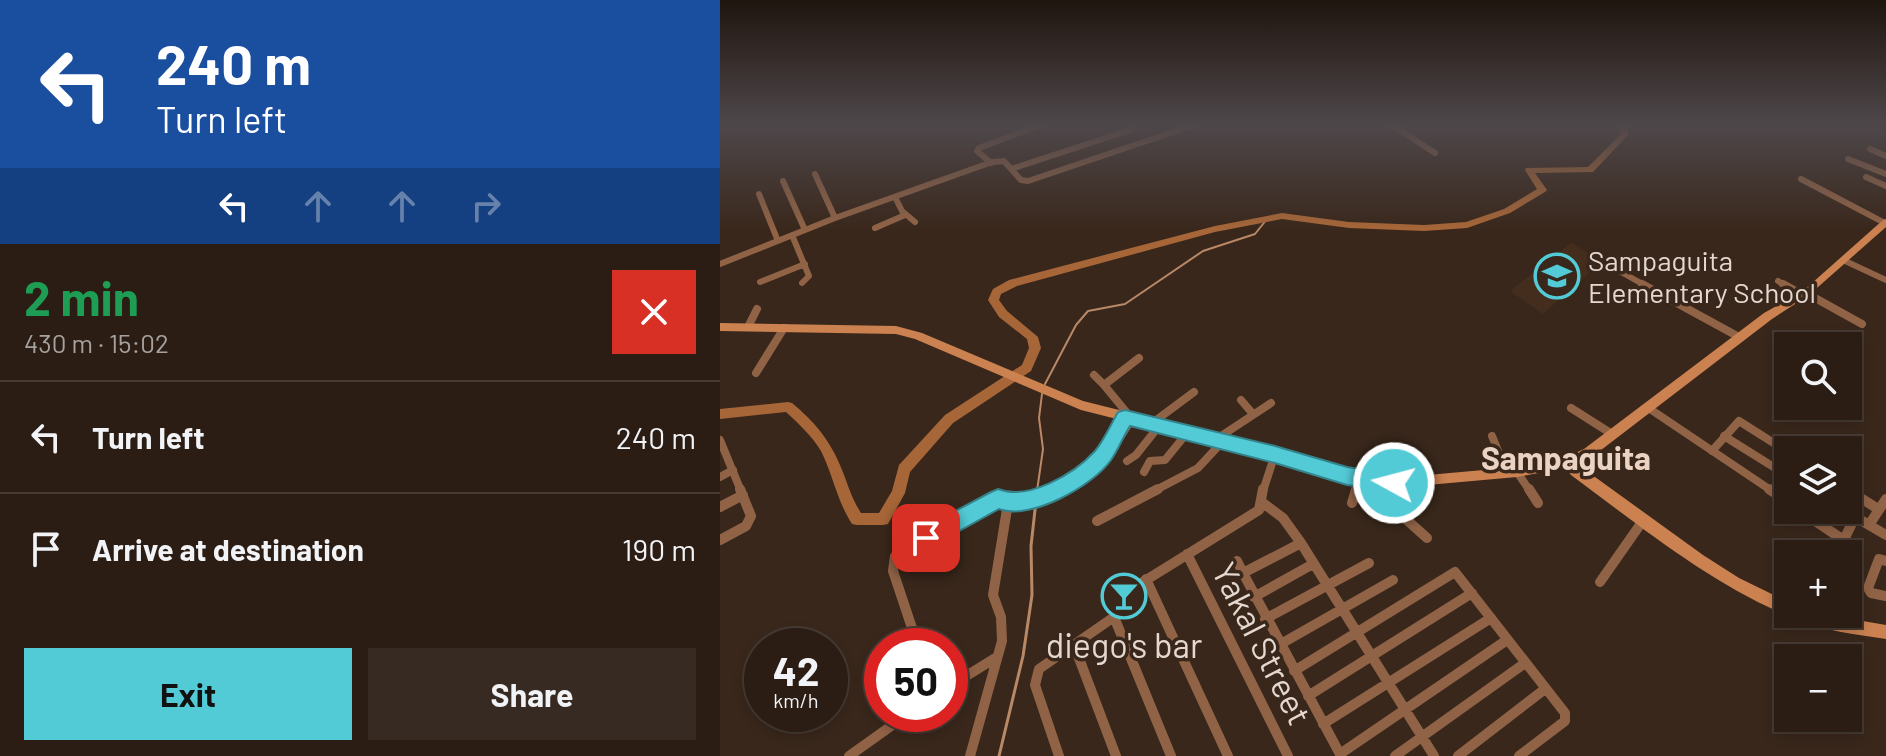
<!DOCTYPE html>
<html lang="en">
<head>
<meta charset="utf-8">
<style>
	body { margin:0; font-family:Barlow,sans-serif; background:#372a22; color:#f1f3f6; height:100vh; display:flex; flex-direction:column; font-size:30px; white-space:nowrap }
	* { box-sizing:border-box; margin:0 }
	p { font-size:26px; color:#a6a2a0 }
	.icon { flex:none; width:44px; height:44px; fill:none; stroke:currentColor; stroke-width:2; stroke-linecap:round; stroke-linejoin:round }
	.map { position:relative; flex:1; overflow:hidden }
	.details { display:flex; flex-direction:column; background:#2b1d14; width:720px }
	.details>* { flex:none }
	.banner { background:#1a4fa0; color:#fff; overflow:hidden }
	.tools { position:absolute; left:1054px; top:332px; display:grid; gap:16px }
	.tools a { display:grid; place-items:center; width:88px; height:88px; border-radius:0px; background:#2b1d14; box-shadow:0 4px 12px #0003,0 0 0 2px #473b34; font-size:40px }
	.speed { position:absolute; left:24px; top:628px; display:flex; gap:16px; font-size:40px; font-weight:700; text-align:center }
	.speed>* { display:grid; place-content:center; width:104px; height:104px; border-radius:50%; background:#2b1d14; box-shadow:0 4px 12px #0003,0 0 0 2px #473b34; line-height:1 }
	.speed small { font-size:20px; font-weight:400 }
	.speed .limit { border:12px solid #d22; background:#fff; color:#111 }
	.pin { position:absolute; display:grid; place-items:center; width:68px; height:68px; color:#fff; margin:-34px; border-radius:16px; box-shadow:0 4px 12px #0006 }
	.me { position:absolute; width:88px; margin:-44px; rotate:277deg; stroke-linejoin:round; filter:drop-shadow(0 0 6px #0008) }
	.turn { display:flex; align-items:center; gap:28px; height:168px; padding:0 24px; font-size:36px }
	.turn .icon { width:104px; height:104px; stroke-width:2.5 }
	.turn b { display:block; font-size:56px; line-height:68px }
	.lanes { display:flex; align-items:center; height:76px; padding:0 24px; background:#0003; justify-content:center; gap:40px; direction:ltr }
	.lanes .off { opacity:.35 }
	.round { display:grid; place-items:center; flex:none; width:84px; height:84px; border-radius:0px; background:#372a22 }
	.overview { display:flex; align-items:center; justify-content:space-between; height:136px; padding:0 24px }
	h1 { font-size:48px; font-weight:700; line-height:60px; color:#1e9e55 }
	.primary-button { display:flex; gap:16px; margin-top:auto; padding:16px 24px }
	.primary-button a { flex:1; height:92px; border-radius:0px; background:#52cbd7; color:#111; font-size:32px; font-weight:700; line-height:92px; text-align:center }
	.primary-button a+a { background:#372a22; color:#f1f3f6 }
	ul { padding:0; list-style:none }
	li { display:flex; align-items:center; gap:24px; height:112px; padding:0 24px; border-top:2px solid #473b34 }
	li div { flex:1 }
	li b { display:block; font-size:30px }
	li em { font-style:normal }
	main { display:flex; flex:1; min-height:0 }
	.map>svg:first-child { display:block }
</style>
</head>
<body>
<main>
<section class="details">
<div class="banner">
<div class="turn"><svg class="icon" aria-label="left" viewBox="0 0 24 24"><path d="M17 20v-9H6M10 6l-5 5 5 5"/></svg><div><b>240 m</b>Turn left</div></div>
<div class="lanes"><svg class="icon" aria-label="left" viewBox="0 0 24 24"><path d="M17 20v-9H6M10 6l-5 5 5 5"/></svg><svg class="icon off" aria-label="ahead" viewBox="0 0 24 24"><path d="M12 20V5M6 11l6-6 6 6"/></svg><svg class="icon off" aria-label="ahead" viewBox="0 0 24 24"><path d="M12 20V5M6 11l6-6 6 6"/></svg><svg class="icon off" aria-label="right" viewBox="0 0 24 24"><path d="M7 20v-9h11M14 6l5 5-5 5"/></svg></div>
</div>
<div class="overview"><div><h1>2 min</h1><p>430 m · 15:02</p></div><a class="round" style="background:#d93025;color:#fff"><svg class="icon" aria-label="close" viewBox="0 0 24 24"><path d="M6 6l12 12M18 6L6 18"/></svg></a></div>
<ul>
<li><svg class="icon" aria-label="left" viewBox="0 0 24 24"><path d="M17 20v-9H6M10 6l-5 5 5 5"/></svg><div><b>Turn left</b></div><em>240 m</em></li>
<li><svg class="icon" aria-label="arrive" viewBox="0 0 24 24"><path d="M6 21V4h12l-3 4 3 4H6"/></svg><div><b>Arrive at destination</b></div><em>190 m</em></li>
</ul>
<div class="primary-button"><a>Exit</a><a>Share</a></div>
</section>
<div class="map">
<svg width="1166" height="756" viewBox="0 0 1166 756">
	<rect width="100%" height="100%" fill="#39271b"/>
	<!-- built -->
	<path fill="#452d1d" d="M 851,243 L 883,261 L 823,314 L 790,291 Z"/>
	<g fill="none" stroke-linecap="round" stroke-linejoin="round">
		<!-- stream-far1 -->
		<path stroke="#b98866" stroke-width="2" d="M 325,384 L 356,325 L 368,311 L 405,304 L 483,251 L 535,234 L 547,219
			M 317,491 L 323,449 L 319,418 L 322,394"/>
		<!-- stream -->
		<path stroke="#b98866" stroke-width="3" d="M 316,495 L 317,489
			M 279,756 L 303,656 L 312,595 L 311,546 L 316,501"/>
		<!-- river -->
		<path fill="#a76638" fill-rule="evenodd" d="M 898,125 L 906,125 L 909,134 L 873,172 L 815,173 L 827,190 L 825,192 L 790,213 L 747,228 L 704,231 L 629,228 L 562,219 L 495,232 L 297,286 L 281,294 L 279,300 L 287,311 L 318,337 L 321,348 L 311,371 L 233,423 L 190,472 L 185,493 L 168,524 L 163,525 L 137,525 L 132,524 C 117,501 113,475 101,451 C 92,436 79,424 66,412 L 0,419 L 0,409 L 68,402 L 72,403 C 94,421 109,439 120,465 C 127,481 131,498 141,513 L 159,513 L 172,491 L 179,465 L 225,415 L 302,365 L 309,348 L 307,339 L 279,317 L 268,300 L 273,289 L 289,280 L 495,226 L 562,213 L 629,222 L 704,225 L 746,222 L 784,209 L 817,189 L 805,170 L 806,168 L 868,167 L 901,134 Z"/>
		<!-- street-far2 -->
		<path stroke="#916346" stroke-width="6" d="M 672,125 L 715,153
			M 1150,149 L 1166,156
			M 1128,159 L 1166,174
			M 271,163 L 257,151 L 259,148 L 320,125
			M 291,169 L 413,129
			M 95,174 L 115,218
			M 1146,177 L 1166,186
			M 1081,179 L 1165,223
			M 63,181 L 85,230
			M 39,194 L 58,241
			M 175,197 L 182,211 L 195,222
			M 155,228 L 185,215
			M 72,235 L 89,276 L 82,283
			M 1123,260 L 1166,280
			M 0,264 L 115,218 L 272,162 L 284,161 L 301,180 L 308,181 L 474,125
			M 887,264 L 926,286
			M 1058,281 L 1066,286
			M 40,282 L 85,264"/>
		<!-- street-far1 -->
		<path stroke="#916346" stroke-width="8" d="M 922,284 L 1019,337
			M 1063,284 L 1083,295
			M 1086,293 L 1142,324
			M 28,327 L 37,309
			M 36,373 L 64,328
			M 374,375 L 384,385
			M 521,400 L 533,414
			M 927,407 L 1052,491
			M 851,408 L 892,434
			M 431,424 L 474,392
			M 772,436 L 787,473
			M 1004,436 L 1068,476
			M 0,440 L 21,491
			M 495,440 L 551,403
			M 992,451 L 1019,421 L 1068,452
			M 382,456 L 405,417
			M 407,461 L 416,455 L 439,426
			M 424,472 L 430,461 L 445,460 L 467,433
			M 797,472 L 810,491
			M 0,477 L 13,470
			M 663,483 L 665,491
			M 674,483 L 679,465
			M 337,491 L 391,451 L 412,419 L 384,385 L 419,358
			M 434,491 L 478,468 L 503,441
			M 543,491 L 555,454
			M 635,491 L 639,478"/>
		<!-- street -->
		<path stroke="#916346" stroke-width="10" d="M 665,489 L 668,503 L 707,538
			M 809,489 L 818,503
			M 1049,489 L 1068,502
			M 1128,490 L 1158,509
			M 288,503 L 333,494 L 339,489
			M 543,503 L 563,518 L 581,543 L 714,756
			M 632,503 L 636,489
			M 0,507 L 23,495
			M 1079,510 L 1122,539
			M 1124,510 L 1149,525 L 1166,499
			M 377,521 L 438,489
			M 1149,525 L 1166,535
			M 0,540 L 26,526 L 31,516 L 20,489
			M 581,543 L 523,573 L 621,756
			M 467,554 L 568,756
			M 1117,554 L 1135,517
			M 517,561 L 523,573
			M 1166,561 L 1159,559 L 1148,588 L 1151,593 L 1166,596
			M 426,579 L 508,756
			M 880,582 L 922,522
			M 534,597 L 593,564
			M 394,617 L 451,756
			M 545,619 L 649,563
			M 354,645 L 396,756
			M 559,645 L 673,580
			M 198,646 L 173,571 L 175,556 L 278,499 L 288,503 L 273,595 L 281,617 L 282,641 L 250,756
			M 574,671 L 735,572 L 845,713 L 845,721 L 799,756
			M 230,686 L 277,657
			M 588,696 L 752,593
			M 603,724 L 771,618
			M 620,754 L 787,640
			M 129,756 L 188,714
			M 339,756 L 315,685 L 319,669 L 394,617 L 410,590 L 539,510 L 543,489
			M 675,756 L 805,663
			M 738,756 L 825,689"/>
		<!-- secondary -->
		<path fill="#cb8250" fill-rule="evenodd" d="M 1166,219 L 1166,227 L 1089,295 L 1052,319 L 872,457 L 857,464 L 983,555 L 1019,578 L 1068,602 L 1068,614 L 1102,614 L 1166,625 L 1166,639 C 1135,634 1104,631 1075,619 L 1073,614 L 1068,616 C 988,582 920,526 851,475 L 845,468 L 797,477 L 674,488 L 627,481 L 555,459 L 361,410 L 195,339 L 176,334 L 0,331 L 0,323 L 176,326 L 202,333 L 363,401 L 555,449 L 627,471 L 674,478 L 797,467 L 846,457 L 864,449 L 1044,313 L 1083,291 L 1163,220 Z"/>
	</g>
	<!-- sky -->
	<linearGradient id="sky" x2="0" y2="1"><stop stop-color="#1f150f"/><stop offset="0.54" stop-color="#4e474a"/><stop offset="1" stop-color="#4e474a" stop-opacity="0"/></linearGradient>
	<rect width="1166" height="231" fill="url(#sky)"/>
	<!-- route -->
	<path fill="#52cbd7" stroke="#35848c" stroke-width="2" d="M 405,410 L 555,446 L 627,467 L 674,474 L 681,476 L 684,483 L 681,489 L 674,492 L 627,485 L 555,463 L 410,426 C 403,437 398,450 391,460 C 373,486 310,521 279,509 L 214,545 L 206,548 L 198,545 L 195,538 L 198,531 L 271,492 L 278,489 C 308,501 354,474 375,451 C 384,440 391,424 398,412 Z"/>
	<!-- icons -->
	<defs>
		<g id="school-ring" transform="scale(2.3)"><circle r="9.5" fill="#39271b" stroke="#52cbd7" stroke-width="1.5"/><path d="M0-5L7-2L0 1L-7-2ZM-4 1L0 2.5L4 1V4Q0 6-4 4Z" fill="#52cbd7"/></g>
		<g id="bar-ring" transform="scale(2.3)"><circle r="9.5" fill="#39271b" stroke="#52cbd7" stroke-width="1.5"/><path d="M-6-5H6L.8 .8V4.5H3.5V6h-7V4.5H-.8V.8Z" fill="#52cbd7"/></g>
	</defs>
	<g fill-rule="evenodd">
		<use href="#school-ring" x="837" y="276"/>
		<use href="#bar-ring" x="404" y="596"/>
	</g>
	<g text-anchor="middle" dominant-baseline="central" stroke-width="7" stroke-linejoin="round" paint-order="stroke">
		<!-- poi labels -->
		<g font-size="28" fill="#e4d8d0" stroke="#39271b" text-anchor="start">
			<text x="868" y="260">Sampaguita<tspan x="868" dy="32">Elementary School</tspan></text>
		</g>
		<!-- quarter labels -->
		<g font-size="32" font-weight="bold" fill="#ebd3c3" stroke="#39271b">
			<text x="846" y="457">Sampaguita</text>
		</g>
		<!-- near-street labels -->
		<g font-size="34" fill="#e4d8d0" stroke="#39271b">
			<text transform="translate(543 643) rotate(63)">Yakal Street</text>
		</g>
		<!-- near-poi labels -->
		<g font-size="34" fill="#e4d8d0" stroke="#39271b">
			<text x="404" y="644">diego's bar</text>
		</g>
	</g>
</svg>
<div class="tools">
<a><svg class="icon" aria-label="search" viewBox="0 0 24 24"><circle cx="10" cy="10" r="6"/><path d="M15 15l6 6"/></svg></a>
<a><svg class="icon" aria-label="layers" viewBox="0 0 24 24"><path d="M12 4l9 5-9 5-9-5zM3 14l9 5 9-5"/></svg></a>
<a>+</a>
<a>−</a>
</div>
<div class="speed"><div>42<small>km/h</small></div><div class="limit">50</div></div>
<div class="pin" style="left:206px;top:538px;background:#d93025"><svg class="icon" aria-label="arrive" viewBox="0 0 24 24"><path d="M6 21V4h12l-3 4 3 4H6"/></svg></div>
<svg class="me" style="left:674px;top:483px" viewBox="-20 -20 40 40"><circle r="17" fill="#52cbd7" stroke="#fff" stroke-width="3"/><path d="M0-11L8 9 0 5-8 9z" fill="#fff"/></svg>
</div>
</main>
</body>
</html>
